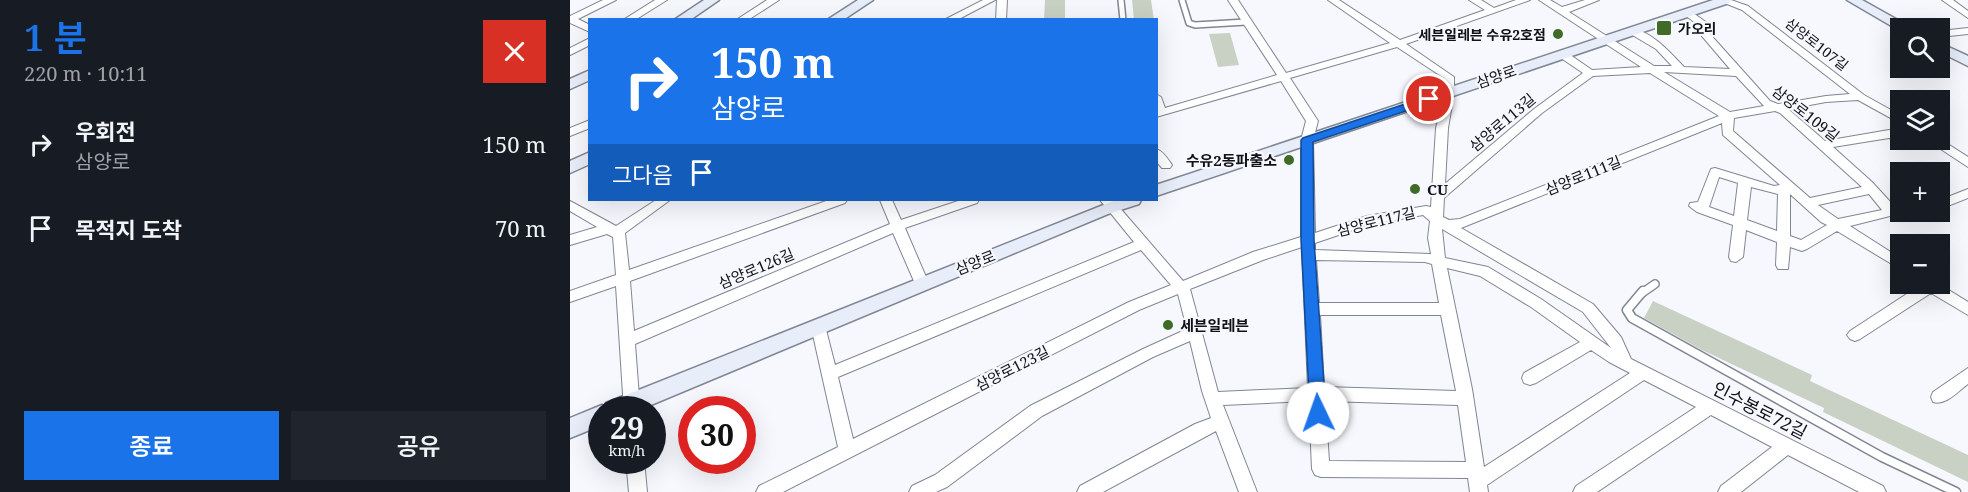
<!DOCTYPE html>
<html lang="ko">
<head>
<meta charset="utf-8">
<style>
	body { margin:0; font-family:"Noto Serif","Noto Sans KR",serif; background:#20242c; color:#f1f3f6; height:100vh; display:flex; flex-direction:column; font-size:22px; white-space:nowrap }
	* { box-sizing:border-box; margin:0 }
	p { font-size:20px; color:#9ea1a6 }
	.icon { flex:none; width:33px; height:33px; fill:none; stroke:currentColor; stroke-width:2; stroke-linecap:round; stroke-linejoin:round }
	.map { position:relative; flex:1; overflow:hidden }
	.sheet { display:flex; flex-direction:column; background:#171b24; width:570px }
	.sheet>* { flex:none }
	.guide { position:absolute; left:18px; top:18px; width:570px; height:183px; border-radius:0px; box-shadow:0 6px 24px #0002; background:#1a73e8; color:#fff; overflow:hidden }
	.buttons { position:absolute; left:1320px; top:18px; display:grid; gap:12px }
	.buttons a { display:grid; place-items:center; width:60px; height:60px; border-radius:0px; background:#171b24; box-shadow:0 6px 24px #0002; font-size:30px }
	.speed { position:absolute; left:18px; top:396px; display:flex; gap:12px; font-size:30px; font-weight:700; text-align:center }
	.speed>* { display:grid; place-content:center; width:78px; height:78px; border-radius:50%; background:#171b24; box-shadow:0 6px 24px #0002; line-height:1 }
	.speed small { font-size:15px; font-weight:400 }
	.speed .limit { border:9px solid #d22; background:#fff; color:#111 }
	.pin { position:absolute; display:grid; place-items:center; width:51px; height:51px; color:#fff; margin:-26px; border:3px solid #fff; border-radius:50%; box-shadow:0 2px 6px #0007 }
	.me { position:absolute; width:66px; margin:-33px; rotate:357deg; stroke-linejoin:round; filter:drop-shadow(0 0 4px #0008) }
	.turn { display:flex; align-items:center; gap:21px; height:126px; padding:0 24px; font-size:27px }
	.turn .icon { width:78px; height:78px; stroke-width:2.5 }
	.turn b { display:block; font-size:42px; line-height:51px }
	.then { display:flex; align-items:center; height:57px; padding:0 24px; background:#0003; gap:12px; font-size:22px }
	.round { display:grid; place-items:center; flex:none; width:63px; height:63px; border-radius:0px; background:#20242c }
	.head { display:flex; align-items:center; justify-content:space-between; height:102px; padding:0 24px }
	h1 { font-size:36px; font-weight:600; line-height:45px; color:#1a73e8 }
	.action { display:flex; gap:12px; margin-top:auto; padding:12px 24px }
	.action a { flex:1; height:69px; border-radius:0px; background:#1a73e8; color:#fff; font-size:24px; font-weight:600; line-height:69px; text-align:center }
	.action a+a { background:#20242c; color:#f1f3f6 }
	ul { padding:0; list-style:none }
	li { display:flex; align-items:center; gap:18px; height:84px; padding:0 24px }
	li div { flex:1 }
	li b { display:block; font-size:22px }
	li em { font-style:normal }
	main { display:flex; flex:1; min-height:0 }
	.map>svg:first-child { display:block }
</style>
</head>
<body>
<main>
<section class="sheet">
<div class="head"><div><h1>1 분</h1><p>220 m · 10:11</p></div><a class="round" style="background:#d93025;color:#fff"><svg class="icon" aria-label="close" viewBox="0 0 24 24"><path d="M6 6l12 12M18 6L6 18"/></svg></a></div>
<ul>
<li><svg class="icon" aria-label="right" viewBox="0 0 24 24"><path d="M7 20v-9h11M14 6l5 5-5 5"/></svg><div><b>우회전</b><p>삼양로</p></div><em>150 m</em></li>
<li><svg class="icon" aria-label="arrive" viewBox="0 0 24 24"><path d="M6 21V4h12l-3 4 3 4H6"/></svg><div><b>목적지 도착</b></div><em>70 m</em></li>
</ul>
<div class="action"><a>종료</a><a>공유</a></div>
</section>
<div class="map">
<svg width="1398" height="492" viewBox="0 0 1398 492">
	<rect width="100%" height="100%" fill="#f6f8fe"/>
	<!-- building -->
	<path fill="#c8d1c3" d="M 475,0 L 495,0 L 495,20 L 474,20 Z
		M 562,0 L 581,0 L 584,20 L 564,20 Z
		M 660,33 L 669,65 L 648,67 L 639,34 Z
		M 1083,301 L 1242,375 L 1240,381 L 1398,455 L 1398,482 L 1253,412 L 1254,408 L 1132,350 L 1074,318 Z"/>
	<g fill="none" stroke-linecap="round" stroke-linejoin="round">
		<!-- lane-far2 casing -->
		<g stroke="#808693" stroke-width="8">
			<path id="lane-far2" d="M 551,0 L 553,20
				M 612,0 L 619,23 L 625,25 L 676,22"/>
		</g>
		<!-- lane-far1 casing -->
		<g stroke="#808693" stroke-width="10">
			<path id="lane-far1" d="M 1072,293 L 1085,284"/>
		</g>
		<!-- lane casing -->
		<g stroke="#808693" stroke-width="11">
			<path id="lane" d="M 1073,291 L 1057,310 L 1062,318 L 1312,457 L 1386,492"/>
		</g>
		<!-- street casing -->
		<g stroke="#808693" stroke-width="2">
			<path id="street" d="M 33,0 L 46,0 L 8,19 L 20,25 L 20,32 L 0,23 L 0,16 Z
				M 85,0 L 97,0 L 65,20 L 53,20 Z
				M 197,0 L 209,0 L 178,20 L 166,20 Z
				M 413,0 L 425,0 L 387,20 L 374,20 Z
				M 427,0 L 437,0 L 436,20 L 426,20 Z
				M 658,0 L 668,0 L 716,73 L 820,43 L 758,0 L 769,0 L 830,40 L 915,10 L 899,0 L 911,0 L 924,8 L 946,0 L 960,0 L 836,44 L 884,77 L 884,93 L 878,128 L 875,184 L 964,109 L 1013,73 L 988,56 L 988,52 L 996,52 L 1022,70 L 1071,67 L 969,0 L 980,0 L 992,7 L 1015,0 L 1029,0 L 999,12 L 1084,66 L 1102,66 L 1086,49 L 1059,33 L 1059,29 C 1078,27 1102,54 1114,67 L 1160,69 L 1131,35 L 1129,33 L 1132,28 L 1111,12 L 1119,10 L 1140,25 L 1142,27 L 1139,33 L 1200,101 L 1208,104 L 1256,96 L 1280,94 L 1172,10 L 1147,0 L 1161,0 L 1178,6 L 1294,95 L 1330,115 L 1330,122 L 1326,121 L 1288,100 L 1256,102 L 1218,109 L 1255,141 L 1319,130 L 1330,133 L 1330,140 L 1334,140 L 1319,138 L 1263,147 L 1302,182 L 1325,207 L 1330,206 L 1330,212 L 1336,212 L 1280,226 L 1330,258 L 1330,269 L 1267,231 L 1237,249 L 1232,251 L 1220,247 L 1218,269 L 1208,269 L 1206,265 L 1207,242 L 1176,230 L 1173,257 L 1166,262 L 1161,261 L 1159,257 L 1163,225 L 1127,212 L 1119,206 L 1120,203 L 1128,202 L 1141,169 L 1145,168 L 1204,186 L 1210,185 L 1153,135 L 1152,123 L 891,228 L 1023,304 L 1051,337 L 1061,359 L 1313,486 L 1316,492 L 1289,492 L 1218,455 L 1171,492 L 1148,492 L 1151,486 L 1202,447 L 1141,415 L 1027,492 L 1003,492 L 1006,486 L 1126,407 L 1074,380 L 917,485 L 918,492 L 900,492 L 898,478 L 751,477 L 745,475 L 742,469 L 739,401 L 653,405 L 687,492 L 669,492 L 646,431 L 533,492 L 507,492 L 510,486 L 625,424 L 641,418 L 632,391 L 620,341 L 583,357 L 472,416 L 377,487 L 366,492 L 339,492 L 342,486 L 365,475 L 460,406 L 573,349 L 617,329 L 608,294 L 569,310 L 213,492 L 186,492 L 189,486 L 268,447 L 241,326 L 243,322 L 248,320 L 253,322 L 255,326 L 265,365 L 564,242 L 530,200 L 543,200 L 613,281 L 683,252 L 731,237 L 731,140 L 736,121 L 711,81 L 586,117 L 586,94 L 591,97 L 595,108 L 707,75 ZM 827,47 L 874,78 L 874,93 L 866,128 L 861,207 L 856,206 L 797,216 L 745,233 L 743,140 L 748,121 L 720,78 ZM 1094,72 L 1166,76 L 1194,106 L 1160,112 ZM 1080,73 L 1149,116 L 890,219 L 879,220 L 873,217 L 874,198 L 972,113 L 1023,76 ZM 1205,111 L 1210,113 L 1292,187 L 1240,198 L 1163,131 L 1164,118 ZM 1149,177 L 1168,183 L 1164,216 L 1139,207 ZM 1181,187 L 1208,194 L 1207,231 L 1177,220 ZM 1220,194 L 1251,222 L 1257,225 L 1231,240 L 1220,236 ZM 1299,194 L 1312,210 L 1268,219 L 1248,205 ZM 853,215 L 860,221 L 858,238 L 861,254 L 745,250 L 745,243 L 798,225 ZM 872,229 L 1013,312 L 1041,348 L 971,299 L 918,267 L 875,258 ZM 732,247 L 738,388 L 648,392 L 620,289 L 693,260 ZM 571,250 L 601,285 L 559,302 L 283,439 L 268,377 ZM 746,260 L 855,262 L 862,264 L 869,303 L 749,303 ZM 877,268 L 910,276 L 961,307 L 1010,342 L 954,373 L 952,378 L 954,383 L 960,385 L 966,383 L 1021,350 L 1039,362 L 1060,373 L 914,467 L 902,389 ZM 750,315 L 871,315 L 886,391 L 754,387 ZM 755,401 L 888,405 L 896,462 L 759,461 Z
				M 1372,0 L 1383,0 L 1398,11 L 1398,18 Z
				M 1398,28 L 1398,34 L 1370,37 L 1370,31 Z
				M 20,38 L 20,45 L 0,55 L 0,48 Z
				M 20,120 L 20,128 L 0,136 L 0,128 Z
				M 1370,139 L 1398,157 L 1398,167 L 1357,140 Z
				M 586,149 C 593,151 598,159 602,165 L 600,168 L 592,168 L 586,161 Z
				M 1398,189 L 1398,198 L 1370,209 L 1370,200 Z
				M 86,200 L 100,200 L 55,233 L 59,270 L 259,200 L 277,200 L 275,203 L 60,281 L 64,331 L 320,224 L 310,200 L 322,200 L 331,220 L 391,200 L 409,200 L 407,203 L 335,228 L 359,284 L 357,288 L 347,288 L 323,233 L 65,344 L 70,410 L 54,410 L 46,286 L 0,302 L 0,291 L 46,275 L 43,237 L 37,234 L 0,245 L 0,235 L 27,227 L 0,211 L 0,201 L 46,226 Z
				M 1352,284 L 1369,284 L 1398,302 L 1398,315 L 1361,293 L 1290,339 L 1285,341 L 1280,339 L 1277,335 L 1280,331 Z
				M 1398,368 L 1398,384 C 1388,391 1376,406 1363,402 L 1361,397 L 1363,392 Z
				M 56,460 L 74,460 L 77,492 L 59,492 Z"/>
		</g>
		<!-- secondary casing -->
		<g stroke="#808693" stroke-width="3">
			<path id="secondary" d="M 134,0 L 149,0 L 120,20 L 104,20 Z
				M 288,0 L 303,0 L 273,20 L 257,20 Z
				M 1143,0 L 1161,0 L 1159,3 L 586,196 L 586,185 Z
				M 1277,0 L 1292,0 L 1342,28 L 1330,28 L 1330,31 Z
				M 1370,43 L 1398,56 L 1398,66 L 1370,52 Z
				M 20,70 L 20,80 L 0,89 L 0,79 Z
				M 20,152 L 20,164 L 0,173 L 0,161 Z
				M 546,200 L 571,200 L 569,204 L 538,214 L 69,410 L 32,410 L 32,425 L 0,438 L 0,418 L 32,405 L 35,407 L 36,403 Z"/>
		</g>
		<!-- lane-far2 -->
		<use href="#lane-far2" stroke="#fff" stroke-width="5"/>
		<!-- lane-far1 -->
		<use href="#lane-far1" stroke="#fff" stroke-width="7"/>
		<!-- lane -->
		<use href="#lane" stroke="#fff" stroke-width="8"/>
		<!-- street -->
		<use href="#street" fill="#fff" fill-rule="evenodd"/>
		<!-- secondary -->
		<use href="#secondary" fill="#e8edfa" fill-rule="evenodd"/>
	</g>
	<!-- route -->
	<path fill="#1a73e8" stroke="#114b97" stroke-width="1.5" d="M 859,96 L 863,97 L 863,102 L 743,142 L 744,240 L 756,413 L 754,418 L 748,420 L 742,418 L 740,413 L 731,240 L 731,140 L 733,138 Z"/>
	<!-- markers -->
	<g fill="#406a27" stroke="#f6f8fe" stroke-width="2">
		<rect x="1086" y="20" width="16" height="16" rx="3"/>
		<circle cx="988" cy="34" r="6"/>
		<circle cx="719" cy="160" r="6"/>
		<circle cx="845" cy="189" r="6"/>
		<circle cx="598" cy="325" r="6"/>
	</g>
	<g text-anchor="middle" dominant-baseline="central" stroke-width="4.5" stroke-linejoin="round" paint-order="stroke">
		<!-- far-poi labels -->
		<g font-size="14" font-weight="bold" fill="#101217" stroke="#f6f8fe" text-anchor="start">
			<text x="1108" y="28">가오리</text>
			<text x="976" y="34" text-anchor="end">세븐일레븐 수유2호점</text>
		</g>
		<!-- far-street labels -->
		<g font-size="14" fill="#101217" stroke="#f6f8fe">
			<text transform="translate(1247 44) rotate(38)">삼양로107길</text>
		</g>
		<!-- street labels -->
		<g font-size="15" fill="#101217" stroke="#f6f8fe">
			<text transform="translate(926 76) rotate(-19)">삼양로</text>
			<text transform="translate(1236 113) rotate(38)">삼양로109길</text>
			<text transform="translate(932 122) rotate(-40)">삼양로113길</text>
			<text transform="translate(1013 175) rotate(-22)">삼양로111길</text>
			<text transform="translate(806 221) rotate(-14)">삼양로117길</text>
			<text transform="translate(405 262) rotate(-22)">삼양로</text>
			<text transform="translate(186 268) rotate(-23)">삼양로126길</text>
			<text transform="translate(442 368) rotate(-27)">삼양로123길</text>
		</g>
		<!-- poi labels -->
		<g font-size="15" font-weight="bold" fill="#101217" stroke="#f6f8fe" text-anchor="start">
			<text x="707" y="160" text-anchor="end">수유2동파출소</text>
			<text x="857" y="189">CU</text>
			<text x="610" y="325">세븐일레븐</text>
		</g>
		<!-- near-street labels -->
		<g font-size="18" fill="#101217" stroke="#f6f8fe">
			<text transform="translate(1190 410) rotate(27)">인수봉로72길</text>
		</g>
	</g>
</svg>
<div class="buttons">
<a><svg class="icon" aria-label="search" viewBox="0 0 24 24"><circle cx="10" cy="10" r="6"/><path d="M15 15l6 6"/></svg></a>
<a><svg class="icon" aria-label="layers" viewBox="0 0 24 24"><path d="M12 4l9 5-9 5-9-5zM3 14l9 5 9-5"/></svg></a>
<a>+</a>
<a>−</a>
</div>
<div class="speed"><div>29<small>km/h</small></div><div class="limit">30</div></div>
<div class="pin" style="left:859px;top:99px;background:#d93025"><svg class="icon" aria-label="arrive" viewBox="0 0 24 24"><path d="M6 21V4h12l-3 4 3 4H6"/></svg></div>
<svg class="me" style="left:748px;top:413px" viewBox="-20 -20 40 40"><circle r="19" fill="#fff"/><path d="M0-13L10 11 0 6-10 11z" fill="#1a73e8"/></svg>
<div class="guide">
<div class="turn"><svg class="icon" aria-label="right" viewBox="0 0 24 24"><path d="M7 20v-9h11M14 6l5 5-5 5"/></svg><div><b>150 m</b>삼양로</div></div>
<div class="then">그다음<svg class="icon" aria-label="arrive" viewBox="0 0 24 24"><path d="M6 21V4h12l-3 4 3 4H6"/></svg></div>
</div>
</div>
</main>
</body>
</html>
